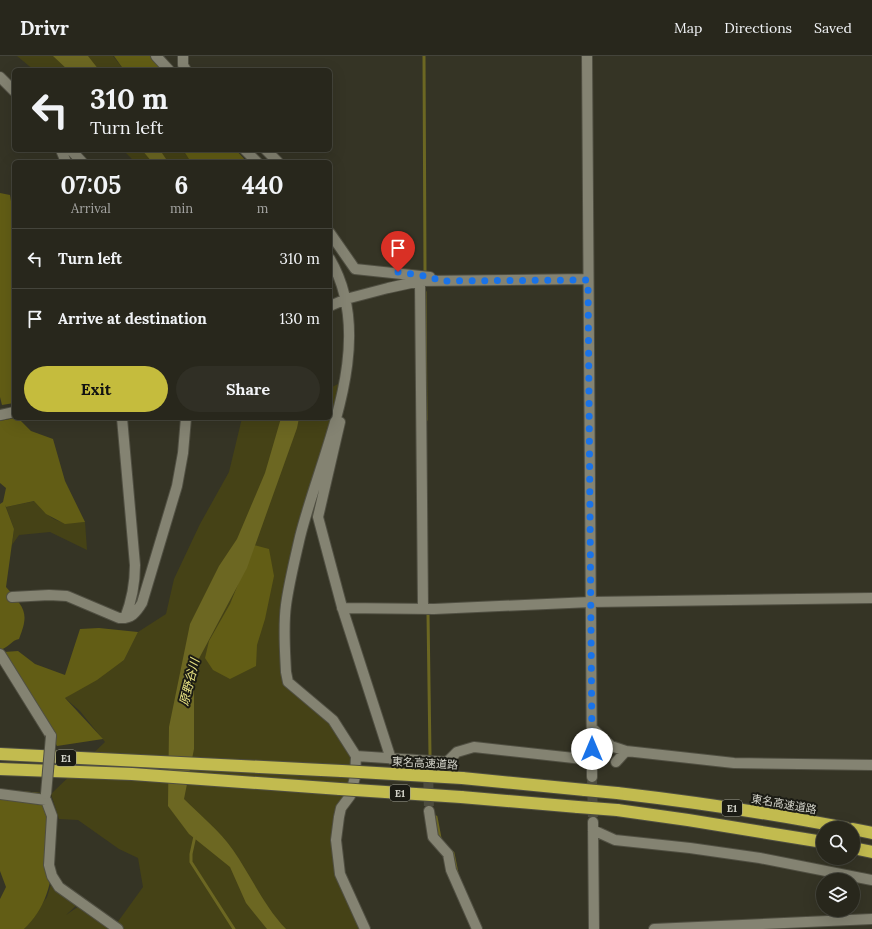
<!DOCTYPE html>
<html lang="en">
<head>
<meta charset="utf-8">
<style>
	body { margin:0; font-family:Lora,"Noto Sans JP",serif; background:#302f25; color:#f1f3f6; height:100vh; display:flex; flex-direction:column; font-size:15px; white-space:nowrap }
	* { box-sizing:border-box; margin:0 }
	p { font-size:13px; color:#a5a5a3 }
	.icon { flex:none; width:22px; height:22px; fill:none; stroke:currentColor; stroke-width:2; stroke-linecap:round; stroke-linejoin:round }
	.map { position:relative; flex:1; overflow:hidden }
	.panel { position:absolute; left:12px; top:104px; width:320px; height:260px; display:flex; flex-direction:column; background:#28271c; border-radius:6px; box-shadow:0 4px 16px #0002,0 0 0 1px #44443b }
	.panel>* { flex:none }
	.hud { position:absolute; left:12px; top:12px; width:320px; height:84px; border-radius:6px; box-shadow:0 4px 16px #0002,0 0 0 1px #44443b; background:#28271c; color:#f1f3f6; overflow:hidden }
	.tools { position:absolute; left:816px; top:765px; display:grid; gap:8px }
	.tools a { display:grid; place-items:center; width:44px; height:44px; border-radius:50%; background:#28271c; box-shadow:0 4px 16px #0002,0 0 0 1px #44443b; font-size:20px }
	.pin { position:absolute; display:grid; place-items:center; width:34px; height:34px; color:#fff; margin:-41px -17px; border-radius:50% 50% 50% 0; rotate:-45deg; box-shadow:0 0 4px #0007 }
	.pin .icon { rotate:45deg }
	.me { position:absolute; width:44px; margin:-22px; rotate:0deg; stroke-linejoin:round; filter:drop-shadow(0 0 3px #0008) }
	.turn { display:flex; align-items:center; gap:14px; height:84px; padding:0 12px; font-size:18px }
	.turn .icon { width:52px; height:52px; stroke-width:2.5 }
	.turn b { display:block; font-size:28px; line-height:34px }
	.eta { display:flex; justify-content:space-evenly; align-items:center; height:68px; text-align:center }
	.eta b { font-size:24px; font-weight:800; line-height:28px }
	.cta { display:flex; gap:8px; margin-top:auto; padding:8px 12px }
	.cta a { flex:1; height:46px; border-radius:24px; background:#c5bc3d; color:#111; font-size:16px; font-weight:800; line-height:46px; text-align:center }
	.cta a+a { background:#302f25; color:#f1f3f6 }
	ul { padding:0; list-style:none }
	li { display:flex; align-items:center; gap:12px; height:60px; padding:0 12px; border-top:1px solid #44443b }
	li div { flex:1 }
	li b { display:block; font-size:15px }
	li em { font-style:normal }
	header { display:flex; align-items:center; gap:24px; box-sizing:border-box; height:56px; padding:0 20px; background:#28271c; border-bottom:1px solid #44443b }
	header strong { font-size:19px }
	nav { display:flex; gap:22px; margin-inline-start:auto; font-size:14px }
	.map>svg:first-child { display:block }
</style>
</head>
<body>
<header>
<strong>Drivr</strong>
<nav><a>Map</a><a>Directions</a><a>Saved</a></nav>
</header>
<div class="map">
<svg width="872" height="873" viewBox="0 0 872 873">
	<rect width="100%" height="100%" fill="#353425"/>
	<!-- green -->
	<path fill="#454216" d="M 17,0 L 113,0 L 124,14 L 34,14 Z
		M 123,94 L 182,94 L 192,106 L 135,106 Z
		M 340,327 L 282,577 L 288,626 L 338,670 L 356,700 L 339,761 L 340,818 L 365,873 L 24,873 L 47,841 L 53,822 L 80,846 L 66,859 L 82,848 L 117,867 L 143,831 L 138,802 L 119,793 L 78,764 L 59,763 L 51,738 L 105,686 L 80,655 L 65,642 L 124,604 L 138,576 L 166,558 L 174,523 L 200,468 L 229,416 L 242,362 L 330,362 L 330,332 Z
		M 35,445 C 52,466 58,468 85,466 L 87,494 L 50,476 L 19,479 L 12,489 L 14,473 L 6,451 Z"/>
	<!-- forest -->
	<path fill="#625d15" d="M 114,0 L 150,0 L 163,14 L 124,14 Z
		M 183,94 L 236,94 L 247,106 L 191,106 Z
		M 0,137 L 10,139 C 14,162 16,184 11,207 L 14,209 L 14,347 L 2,349 L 0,341 Z
		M 15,362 L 20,364 L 31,375 L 53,383 L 65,425 L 85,466 L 65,468 L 46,458 L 34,445 L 6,451 L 5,449 L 14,473 L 6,531 C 24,552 30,556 19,583 C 12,584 8,592 0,594 L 0,448 L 3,446 L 6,432 L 0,427 L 0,365 Z
		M 254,489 L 269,493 L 274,520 L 265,563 L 257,589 L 256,610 L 230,623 L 213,614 L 205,602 L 209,585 L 230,548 Z
		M 99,572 L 138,576 L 124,604 L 97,624 L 65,642 L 103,683 L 57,690 L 4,596 L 18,595 L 35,608 L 65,619 L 80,573 Z
		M 0,733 L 42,737 C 42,751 49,763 51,776 C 56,811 51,848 24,873 L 0,873 L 0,843 L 6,831 L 0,815 Z"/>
	<!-- water -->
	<path fill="#6c6722" d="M 53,0 L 88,0 L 99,14 L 68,14 Z
		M 142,94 L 160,94 L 168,106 L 152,106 Z
		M 281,362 L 299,362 L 297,372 L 247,512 L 194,612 L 194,693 L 184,743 C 200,759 220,775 233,794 C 251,820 264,850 286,873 L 267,873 L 246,847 L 230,811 L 189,778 L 168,750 L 169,671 L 190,568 L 219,510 L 237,483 L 265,417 Z"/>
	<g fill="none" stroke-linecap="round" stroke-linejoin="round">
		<!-- stream -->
		<path stroke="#6c6722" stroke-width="3" d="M 424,0 L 425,215
			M 425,236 L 426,364
			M 428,558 L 430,699
			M 436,761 L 440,782
			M 195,780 L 191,798 L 191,806 L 234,873
			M 450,794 L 453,797 L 457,817"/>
		<!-- minor-tunnel -->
		<path stroke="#4d4c3e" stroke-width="10" stroke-dasharray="10 5" stroke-linecap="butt" d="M 428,710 L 429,755
			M 592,721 L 593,766"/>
		<!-- minor casing -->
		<g stroke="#504f42" stroke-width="12">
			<path id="minor" d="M 156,0 L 169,14
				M 183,0 L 183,9 L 186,14
				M 587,0 L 592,721
				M 0,21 L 14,35
				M 61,94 L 66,106
				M 71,94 L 82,106
				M 245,94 L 257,106
				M 266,94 L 278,106
				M 330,177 L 355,213 L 430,221
				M 330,203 C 379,287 321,396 300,481 C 295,503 289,527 286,549 C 283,571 285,594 286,616 L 288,626 L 333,664 L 356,700 L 355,721 L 350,740 L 341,752 L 339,761 L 336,784 L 340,818 L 365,873
				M 420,225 L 423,553
				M 330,250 L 346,243 L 388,232 L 420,225 L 588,223
				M 0,359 L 14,356
				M 122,362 L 135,509 C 135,529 132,544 125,562
				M 340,366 L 318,461 L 342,551 L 391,703
				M 12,541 L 49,539 L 67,540 L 119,562 C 131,563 136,557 142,547 L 177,430 L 183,397 L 186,362
				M 342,552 L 434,553 L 591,546 L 872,542
				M 0,598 L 51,680
				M 592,672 L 611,690 L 626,695 L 734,707 L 872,709
				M 356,700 L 447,706 L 457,696 L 474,691 L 592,704
				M 616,706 L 626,695
				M 0,738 L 46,744 L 52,760 L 49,809 L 52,820 L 59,831 L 118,873
				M 429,755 L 433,781 L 448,798 L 451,814 L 477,873
				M 593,766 L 594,873
				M 593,774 L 615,784 L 690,792 L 760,802 L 872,824
				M 654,873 L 872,863"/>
		</g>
		<!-- highway casing -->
		<g stroke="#504f42" stroke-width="14">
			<path id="highway" d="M 0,698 L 342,715
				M 0,713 L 132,718 L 340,733
				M 462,722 L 585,734
				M 617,737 C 694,746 770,757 846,772
				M 461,741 L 578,751
				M 617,754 L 688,764 L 823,786
				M 853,773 L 872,777
				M 853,792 L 872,796"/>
		</g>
		<!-- minor -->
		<use href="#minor" stroke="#848372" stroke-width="10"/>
		<!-- highway -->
		<use href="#highway" stroke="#c2bb4f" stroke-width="12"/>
		<!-- minor-bridge casing -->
		<g stroke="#504f42" stroke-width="12" stroke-linecap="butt">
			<path id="minor-bridge" d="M 46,738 L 51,680"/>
		</g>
		<!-- highway-bridge casing -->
		<g stroke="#504f42" stroke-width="14" stroke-linecap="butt">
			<path id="highway-bridge" d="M 342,715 L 462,722
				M 340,733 L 461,741
				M 585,734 L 617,737
				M 578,751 L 617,754"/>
		</g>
		<!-- minor-bridge -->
		<use href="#minor-bridge" stroke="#848372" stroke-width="10"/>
		<!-- highway-bridge -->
		<use href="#highway-bridge" stroke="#c2bb4f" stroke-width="12"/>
	</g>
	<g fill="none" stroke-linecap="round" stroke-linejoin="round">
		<!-- route -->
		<path stroke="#1a73e8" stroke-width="7" stroke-dasharray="0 12.6" d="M 398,216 L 432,221 L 439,225 L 588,224 L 592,693"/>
	</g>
	<g text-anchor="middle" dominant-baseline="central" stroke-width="4" stroke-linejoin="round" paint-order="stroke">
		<!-- shield labels -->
		<g fill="#1b1b14" stroke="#9c9c93" stroke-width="1">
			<rect x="56" y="694" width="20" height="16" rx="3"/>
			<rect x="390" y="729" width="20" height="16" rx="3"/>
			<rect x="722" y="744" width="20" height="16" rx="3"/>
		</g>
		<g font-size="10" font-weight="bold" fill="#d4d4ca">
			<text x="66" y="702">E1</text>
			<text x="400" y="737">E1</text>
			<text x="732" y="752">E1</text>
		</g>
		<!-- street labels -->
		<g font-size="11" fill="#d4d4ca" stroke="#1b1b14">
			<text transform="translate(425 707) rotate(3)">東名高速道路</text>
			<text transform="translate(784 748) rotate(10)">東名高速道路</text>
		</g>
		<!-- water labels -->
		<g font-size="12" font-style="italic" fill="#eae483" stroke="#1b1b14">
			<text transform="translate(189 626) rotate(-76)">原野谷川</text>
		</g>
	</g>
</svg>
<div class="tools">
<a><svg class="icon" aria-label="search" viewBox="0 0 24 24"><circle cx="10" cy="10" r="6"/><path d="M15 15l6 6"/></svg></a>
<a><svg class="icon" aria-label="layers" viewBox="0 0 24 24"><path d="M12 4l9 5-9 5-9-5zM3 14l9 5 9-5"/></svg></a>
</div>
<div class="pin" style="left:398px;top:216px;background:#d93025"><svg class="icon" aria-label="arrive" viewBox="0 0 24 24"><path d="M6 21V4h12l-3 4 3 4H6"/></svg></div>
<svg class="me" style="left:592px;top:693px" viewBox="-20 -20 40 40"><circle r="19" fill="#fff"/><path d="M0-13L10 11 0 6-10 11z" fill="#1a73e8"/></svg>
<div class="hud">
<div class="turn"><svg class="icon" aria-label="left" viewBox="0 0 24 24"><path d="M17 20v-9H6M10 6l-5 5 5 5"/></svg><div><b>310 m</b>Turn left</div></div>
</div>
<section class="panel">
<div class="eta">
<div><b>07:05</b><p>Arrival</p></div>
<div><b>6</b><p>min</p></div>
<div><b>440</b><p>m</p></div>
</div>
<ul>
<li><svg class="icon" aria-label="left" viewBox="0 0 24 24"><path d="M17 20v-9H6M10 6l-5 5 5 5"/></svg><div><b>Turn left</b></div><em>310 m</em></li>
<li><svg class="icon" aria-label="arrive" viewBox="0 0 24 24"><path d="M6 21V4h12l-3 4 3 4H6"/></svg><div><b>Arrive at destination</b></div><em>130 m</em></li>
</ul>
<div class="cta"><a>Exit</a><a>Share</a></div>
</section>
</div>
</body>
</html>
